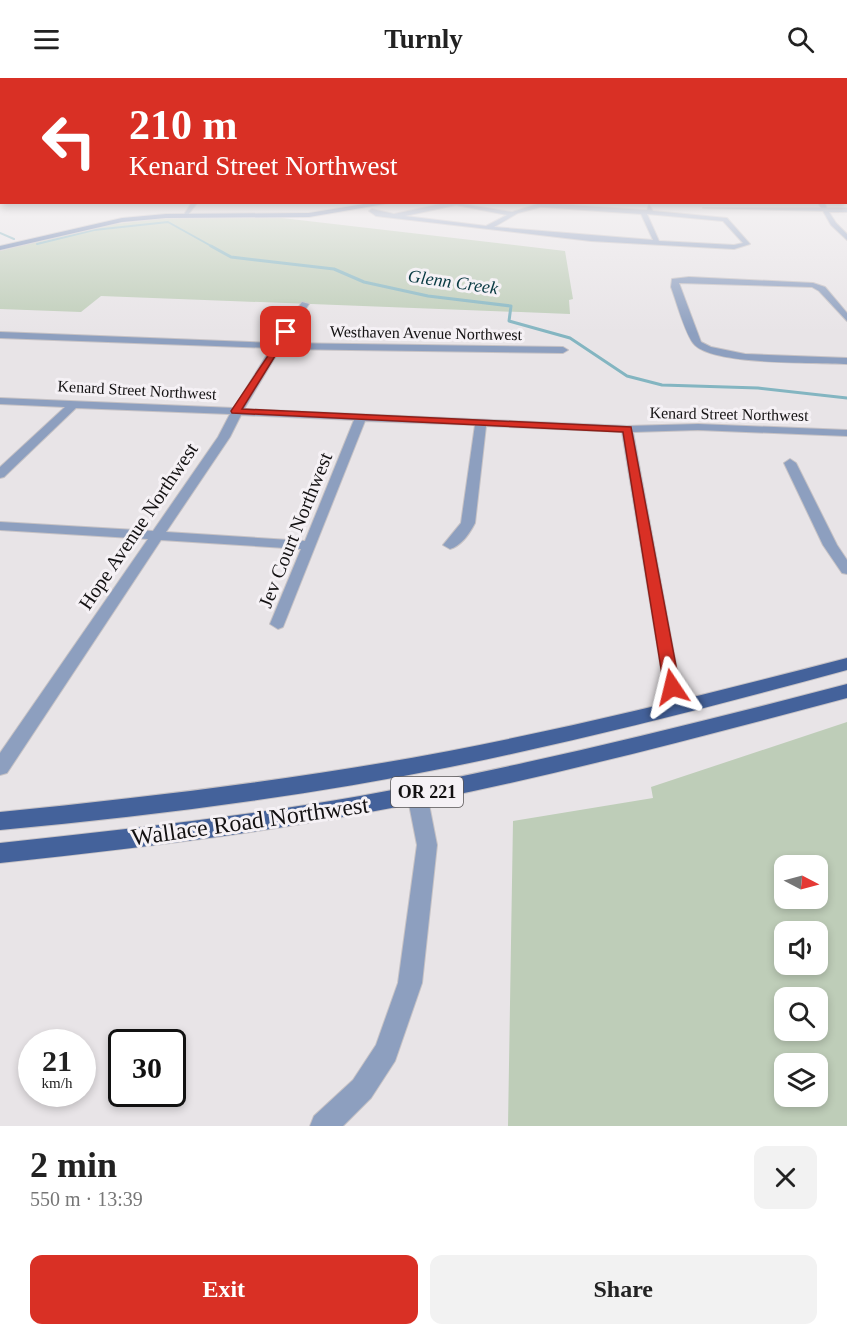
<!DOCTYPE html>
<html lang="en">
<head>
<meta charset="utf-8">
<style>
	body { margin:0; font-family:Georgia,serif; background:#f2f2f2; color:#222; height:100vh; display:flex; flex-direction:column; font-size:22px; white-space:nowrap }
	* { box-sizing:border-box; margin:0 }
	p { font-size:20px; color:#767676 }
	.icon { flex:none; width:33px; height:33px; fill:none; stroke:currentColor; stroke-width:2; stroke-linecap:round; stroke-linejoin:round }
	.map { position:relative; height:1048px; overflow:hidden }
	.panel { display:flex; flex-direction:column; background:#fff; flex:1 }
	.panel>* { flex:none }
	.hud { position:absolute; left:0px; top:0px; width:848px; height:126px; box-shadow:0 3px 9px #0003; background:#d93025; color:#fff; overflow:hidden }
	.needle { width:39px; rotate:96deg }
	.tools { position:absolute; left:774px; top:777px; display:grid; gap:12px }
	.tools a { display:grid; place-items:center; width:54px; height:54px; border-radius:12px; background:#fff; box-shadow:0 3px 9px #0003; font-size:30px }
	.speed { position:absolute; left:18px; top:951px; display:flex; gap:12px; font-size:30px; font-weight:700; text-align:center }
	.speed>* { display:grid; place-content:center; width:78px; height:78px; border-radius:50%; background:#fff; box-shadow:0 3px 9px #0003; line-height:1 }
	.speed small { font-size:15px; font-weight:400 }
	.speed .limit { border:3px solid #111; border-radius:9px; background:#fff; color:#111 }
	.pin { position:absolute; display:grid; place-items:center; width:51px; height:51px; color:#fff; margin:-26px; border-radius:12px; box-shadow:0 3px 9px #0006 }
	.me { position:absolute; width:66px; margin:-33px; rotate:350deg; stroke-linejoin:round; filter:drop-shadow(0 0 4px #0008) }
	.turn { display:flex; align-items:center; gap:21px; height:126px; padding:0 30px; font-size:27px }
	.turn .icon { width:78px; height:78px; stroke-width:2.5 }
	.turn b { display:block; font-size:42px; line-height:51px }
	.round { display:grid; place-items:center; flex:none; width:63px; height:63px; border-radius:12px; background:#f2f2f2 }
	.head { display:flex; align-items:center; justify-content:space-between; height:102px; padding:0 30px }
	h1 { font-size:36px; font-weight:700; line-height:45px }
	.button { display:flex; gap:12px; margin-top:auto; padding:12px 30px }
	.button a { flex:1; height:69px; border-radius:12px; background:#d93025; color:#fff; font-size:24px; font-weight:700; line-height:69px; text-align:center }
	.button a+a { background:#f2f2f2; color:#222 }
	header { display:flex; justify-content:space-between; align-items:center; height:78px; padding:0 30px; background:#fff; font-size:27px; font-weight:700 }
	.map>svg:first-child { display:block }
</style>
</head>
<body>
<header><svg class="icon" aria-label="menu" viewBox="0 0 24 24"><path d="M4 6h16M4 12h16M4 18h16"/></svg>Turnly<svg class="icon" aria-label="search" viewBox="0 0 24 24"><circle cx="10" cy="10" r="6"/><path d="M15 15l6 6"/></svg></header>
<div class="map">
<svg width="847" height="1048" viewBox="0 0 847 1048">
	<rect width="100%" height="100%" fill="#e8e4e7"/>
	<!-- green -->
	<path fill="#becdb8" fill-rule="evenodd" d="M 176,139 L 282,140 L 565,173 L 573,221 L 569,222 L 570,236 L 101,218 L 81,234 L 0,231 L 0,173 L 98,148 Z
		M 847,644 L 847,1048 L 508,1048 L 513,743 L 653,720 L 651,709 ZM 784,788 L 818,788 L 818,820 L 784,820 ZM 784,854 L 818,854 L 818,886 L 784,886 ZM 784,920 L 818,920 L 818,952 L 784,952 ZM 784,986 L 818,986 L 818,1018 L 784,1018 Z"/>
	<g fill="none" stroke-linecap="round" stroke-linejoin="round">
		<!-- stream-far1 -->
		<path stroke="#83b5c1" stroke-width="2" d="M 0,155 L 14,161
			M 37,166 L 94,152 L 168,144 L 213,169"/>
		<!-- stream -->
		<path stroke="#83b5c1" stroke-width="3" d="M 211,168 L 231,179 L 334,191 L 364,204 L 428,218 L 511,228 L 509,243 L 570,260 L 627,298 L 662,307 L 758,310 L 847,320"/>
		<!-- minor casing -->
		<g stroke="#c6c2c5" stroke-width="2">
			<path id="minor" d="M 192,124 L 198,124 L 187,138 L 183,138 Z
				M 450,124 L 512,134 L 541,125 L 643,132 L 647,132 L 649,127 L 653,133 L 727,140 L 750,166 L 734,171 L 591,163 L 376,138 L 369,133 L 372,131 L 394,136 ZM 456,127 L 507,137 L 486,148 L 405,138 ZM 541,129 L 641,136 L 653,162 L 494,149 L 518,135 ZM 647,136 L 723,143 L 743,165 L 734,167 L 659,163 Z
				M 818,124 L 824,124 L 827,130 L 847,130 L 847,134 L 829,134 L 836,145 L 847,156 L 847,162 L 831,147 L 823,133 L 703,130 L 821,130 Z
				M 689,199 L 813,205 L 825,209 L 847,235 L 847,243 L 819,213 L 812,209 L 679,205 L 701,264 L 711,269 L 745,276 L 847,280 L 847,286 C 818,284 709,288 693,265 C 684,252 677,225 671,209 L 672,201 Z
				M 302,224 L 309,226 L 283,265 L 563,269 L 568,272 L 563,275 L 280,271 L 244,331 L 627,348 L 698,346 L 847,352 L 847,358 L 698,352 L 633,354 L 680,608 L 696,628 L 693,632 L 681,632 L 664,609 L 622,354 L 486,348 L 475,445 C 470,455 461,468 450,471 L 443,467 L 461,445 L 475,347 L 365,343 L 283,549 L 278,551 L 270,546 L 301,471 L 161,462 L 7,695 L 0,697 L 0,675 L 148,461 L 0,452 L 0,444 L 153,453 L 218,359 L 230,336 L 76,330 L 4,399 L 0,400 L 0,389 L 65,329 L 0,326 L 0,320 L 234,330 L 271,270 L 0,260 L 0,254 L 274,265 ZM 241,337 L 354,342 L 305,463 L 166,454 L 230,359 Z
				M 790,381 L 796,385 L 837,467 L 847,482 L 847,496 L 842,495 L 823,467 L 784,385 Z
				M 417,709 L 424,711 L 427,716 L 437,767 L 422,905 L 395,983 L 371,1020 L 343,1048 L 310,1048 L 314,1038 L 353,1002 L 376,967 L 398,905 L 417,767 L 407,716 L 410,711 Z"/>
		</g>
		<!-- secondary casing -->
		<g stroke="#c6c2c5" stroke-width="2">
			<path id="secondary" d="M 376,124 L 396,124 L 309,139 L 166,140 L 122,144 L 0,172 L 0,168 L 122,140 L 166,136 L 309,135 Z"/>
		</g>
		<!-- primary casing -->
		<g stroke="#c6c2c5" stroke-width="2">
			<path id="primary" d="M 847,580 L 847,592 C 715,628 583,662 450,689 C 301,719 151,738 0,752 L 0,734 C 151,719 301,701 449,673 C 583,647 715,614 847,580 Z
				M 847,606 L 847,620 C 685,663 523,706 359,736 C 240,758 120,772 0,785 L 0,765 C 120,752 241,739 360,718 C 524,688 686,648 847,606 Z"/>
		</g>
		<!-- minor -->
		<use href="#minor" fill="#8d9fbf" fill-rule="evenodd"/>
		<!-- secondary -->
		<use href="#secondary" fill="#627cab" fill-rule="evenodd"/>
		<!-- primary -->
		<use href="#primary" fill="#44629b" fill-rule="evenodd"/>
	</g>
	<!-- sky -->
	<linearGradient id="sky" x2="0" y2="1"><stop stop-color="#7fb4d8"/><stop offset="0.42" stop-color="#f5f3f4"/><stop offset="1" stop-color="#f5f3f4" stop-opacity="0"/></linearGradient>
	<rect width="847" height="255" fill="url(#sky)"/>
	<!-- route -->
	<path fill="#d93025" stroke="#8d1f18" stroke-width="1.5" d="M 286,251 L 290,254 L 242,331 L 631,349 L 680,609 L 678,612 L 667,612 L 664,609 L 623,354 L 232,335 L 231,333 Z"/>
	<g text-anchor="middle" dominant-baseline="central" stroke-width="6" stroke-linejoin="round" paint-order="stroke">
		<!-- far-street labels -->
		<g font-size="16" fill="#131112" stroke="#f5f1f5">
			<text transform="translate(426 255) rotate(1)">Westhaven Avenue Northwest</text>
			<text transform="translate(137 312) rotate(3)">Kenard Street Northwest</text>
			<text transform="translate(729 336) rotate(1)">Kenard Street Northwest</text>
		</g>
		<!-- far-water labels -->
		<g font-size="18" font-style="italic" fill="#083942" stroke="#f5f1f5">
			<text transform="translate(453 204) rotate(8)">Glenn Creek</text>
		</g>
		<!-- shield labels -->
		<rect fill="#f5f1f5" stroke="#575456" stroke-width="1.5" x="391" y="699" width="72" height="30" rx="4.5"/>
		<g font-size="18" font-weight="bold" fill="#131112">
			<text x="427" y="714">OR 221</text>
		</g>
		<!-- street labels -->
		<g font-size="20" fill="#131112" stroke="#f5f1f5">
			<text transform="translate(138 448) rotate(-56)">Hope Avenue Northwest</text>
			<text transform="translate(295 452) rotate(-68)">Jev Court Northwest</text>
		</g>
		<!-- near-street labels -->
		<g font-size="24" fill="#131112" stroke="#f5f1f5">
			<text transform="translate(250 743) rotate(-8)">Wallace Road Northwest</text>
		</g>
	</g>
</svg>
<div class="tools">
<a><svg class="needle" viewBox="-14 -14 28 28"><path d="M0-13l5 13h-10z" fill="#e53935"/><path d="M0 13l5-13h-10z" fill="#767676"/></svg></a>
<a><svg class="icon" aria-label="sound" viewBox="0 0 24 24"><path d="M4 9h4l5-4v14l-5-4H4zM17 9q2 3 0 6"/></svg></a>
<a><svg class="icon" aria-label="search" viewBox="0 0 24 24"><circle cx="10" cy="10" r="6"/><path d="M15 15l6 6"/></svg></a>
<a><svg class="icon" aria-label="layers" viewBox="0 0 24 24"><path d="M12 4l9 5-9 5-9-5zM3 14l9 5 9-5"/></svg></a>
</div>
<div class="speed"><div>21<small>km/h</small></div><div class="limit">30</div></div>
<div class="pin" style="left:286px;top:254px;background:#d93025"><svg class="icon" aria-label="arrive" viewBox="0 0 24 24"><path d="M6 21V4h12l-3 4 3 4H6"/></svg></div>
<svg class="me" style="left:672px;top:609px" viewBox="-20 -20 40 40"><path d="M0-17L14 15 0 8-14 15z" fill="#d93025" stroke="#fff" stroke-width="4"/></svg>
<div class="hud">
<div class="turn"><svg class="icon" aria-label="left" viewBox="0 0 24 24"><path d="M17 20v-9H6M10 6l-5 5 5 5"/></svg><div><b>210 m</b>Kenard Street Northwest</div></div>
</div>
</div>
<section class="panel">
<div class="head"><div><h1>2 min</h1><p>550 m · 13:39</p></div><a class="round"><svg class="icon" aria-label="close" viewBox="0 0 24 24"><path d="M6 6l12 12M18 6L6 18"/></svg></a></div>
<div class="button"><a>Exit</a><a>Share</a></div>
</section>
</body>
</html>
